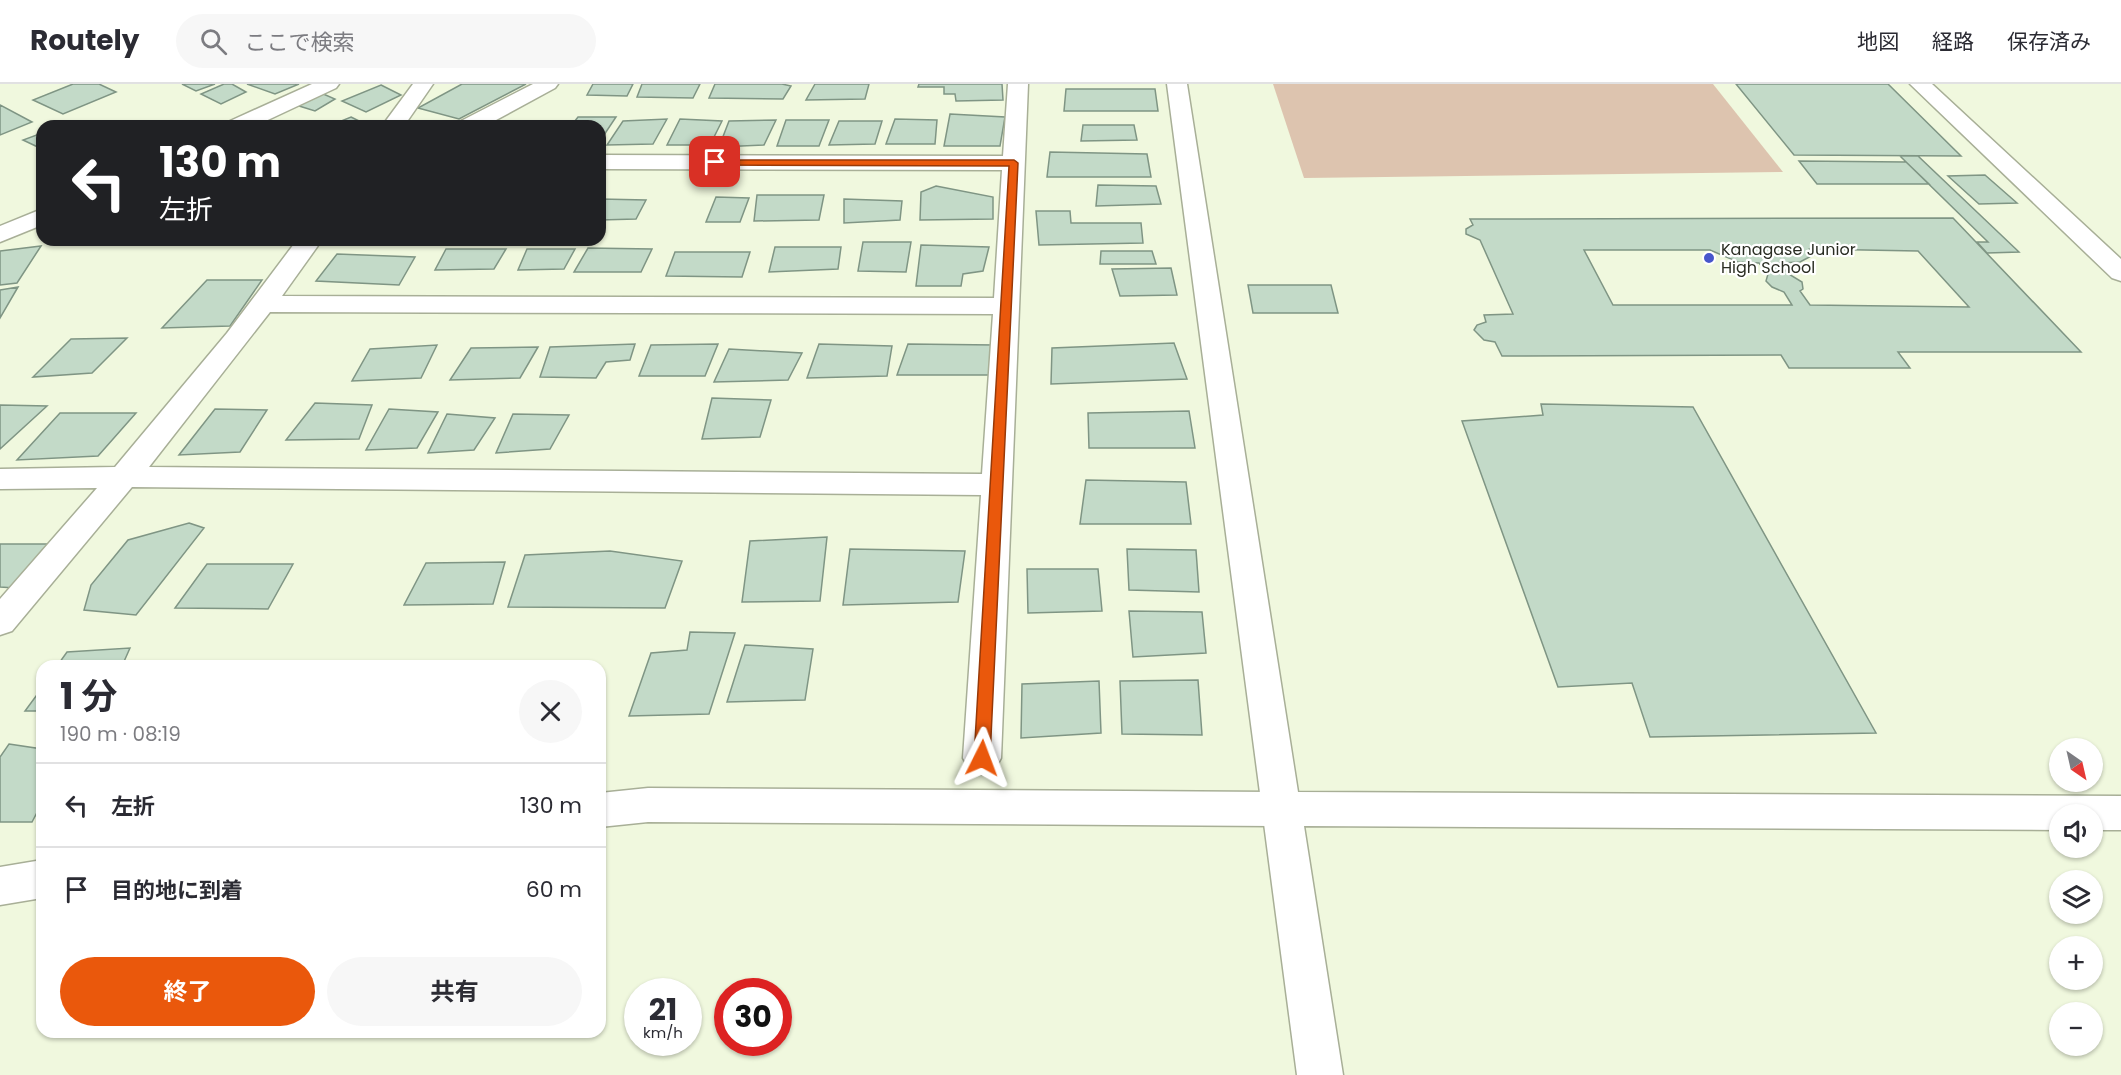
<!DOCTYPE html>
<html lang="ja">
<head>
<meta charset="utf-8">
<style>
	body { margin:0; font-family:Poppins,"Noto Sans JP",sans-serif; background:#f7f7f7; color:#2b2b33; height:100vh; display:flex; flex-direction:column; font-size:22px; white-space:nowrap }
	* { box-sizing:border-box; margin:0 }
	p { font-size:20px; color:#7c7c81 }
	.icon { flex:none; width:33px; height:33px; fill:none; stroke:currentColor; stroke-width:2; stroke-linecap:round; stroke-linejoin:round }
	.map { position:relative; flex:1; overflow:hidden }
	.panel { position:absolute; left:36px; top:576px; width:570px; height:378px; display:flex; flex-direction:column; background:#fff; border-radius:18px; box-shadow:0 2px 4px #0004 }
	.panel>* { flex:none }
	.banner { position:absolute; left:36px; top:36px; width:570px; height:126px; border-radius:18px; box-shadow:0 2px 4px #0004; background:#202124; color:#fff; overflow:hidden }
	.needle { width:39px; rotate:146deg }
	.fabs { position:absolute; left:2049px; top:654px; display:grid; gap:12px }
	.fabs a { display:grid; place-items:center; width:54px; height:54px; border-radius:50%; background:#fff; box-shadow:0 2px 4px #0004; font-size:30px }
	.speed { position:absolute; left:624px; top:894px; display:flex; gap:12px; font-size:30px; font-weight:700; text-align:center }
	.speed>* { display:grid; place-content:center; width:78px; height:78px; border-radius:50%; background:#fff; box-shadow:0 2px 4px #0004; line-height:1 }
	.speed small { font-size:15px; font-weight:400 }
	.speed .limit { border:9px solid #d22; background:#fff; color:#111 }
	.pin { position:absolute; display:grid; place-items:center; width:51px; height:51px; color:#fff; margin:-26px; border-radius:12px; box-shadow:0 3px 9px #0006 }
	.me { position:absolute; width:66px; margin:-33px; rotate:3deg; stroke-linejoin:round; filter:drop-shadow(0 0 4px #0008) }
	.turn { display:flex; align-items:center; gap:21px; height:126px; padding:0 24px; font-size:27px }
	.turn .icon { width:78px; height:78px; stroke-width:2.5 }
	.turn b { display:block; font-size:42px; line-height:51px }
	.round { display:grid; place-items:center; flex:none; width:63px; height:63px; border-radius:32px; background:#f7f7f7 }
	.summary { display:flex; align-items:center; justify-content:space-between; height:102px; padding:0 24px }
	h1 { font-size:36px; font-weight:700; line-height:45px }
	.cta { display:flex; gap:12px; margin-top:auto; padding:12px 24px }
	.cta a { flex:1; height:69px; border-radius:36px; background:#ea580c; color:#fff; font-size:24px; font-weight:700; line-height:69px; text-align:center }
	.cta a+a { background:#f7f7f7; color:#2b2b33 }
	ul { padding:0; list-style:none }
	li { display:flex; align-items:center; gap:18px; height:84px; padding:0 24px; border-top:2px solid #e1e1e2 }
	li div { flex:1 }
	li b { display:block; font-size:22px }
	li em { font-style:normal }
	header { display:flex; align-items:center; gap:36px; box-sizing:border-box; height:84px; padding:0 30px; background:#fff; border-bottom:2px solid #e1e1e2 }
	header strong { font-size:28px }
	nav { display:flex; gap:33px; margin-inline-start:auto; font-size:21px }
	.search { width:420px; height:54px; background:#f7f7f7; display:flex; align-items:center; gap:15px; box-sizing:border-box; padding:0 21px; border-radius:33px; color:#7c7c81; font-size:22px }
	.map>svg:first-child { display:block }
</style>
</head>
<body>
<header>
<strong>Routely</strong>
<div class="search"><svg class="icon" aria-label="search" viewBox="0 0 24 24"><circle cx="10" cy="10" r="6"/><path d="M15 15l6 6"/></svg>ここで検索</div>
<nav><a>地図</a><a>経路</a><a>保存済み</a></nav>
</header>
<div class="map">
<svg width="2121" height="991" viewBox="0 0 2121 991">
	<rect width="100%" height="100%" fill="#f0f8de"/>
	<!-- green -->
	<path fill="#ddc4af" d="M 1273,0 L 1713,0 L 1783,88 L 1304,94 Z"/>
	<!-- building -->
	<path fill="#c3dac8" stroke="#7f9584" stroke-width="1.5" fill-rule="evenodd" d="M 73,0 L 99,0 L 116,8 L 63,30 L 33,16 Z
		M 182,0 L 215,0 L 196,7 Z
		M 224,0 L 232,0 L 246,8 L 221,20 L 201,10 Z
		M 247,0 L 299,0 L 275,10 Z
		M 462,0 L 526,0 L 459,35 L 418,24 Z
		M 593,0 L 633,0 L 627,12 L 587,11 Z
		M 642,0 L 700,0 L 693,14 L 637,13 Z
		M 715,0 L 782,0 L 791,2 L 783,15 L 709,14 Z
		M 815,0 L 869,0 L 865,15 L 806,16 Z
		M 919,0 L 1002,0 L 1003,16 L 956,17 L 955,10 L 944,10 L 944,3 L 918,3 Z
		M 1736,0 L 1888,0 L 1961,72 L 1794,71 Z
		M 381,1 L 401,11 L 366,28 L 342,17 Z
		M 1066,5 L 1155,5 L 1158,27 L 1064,27 Z
		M 321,9 L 335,15 L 315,27 L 296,21 Z
		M 0,21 L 32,38 L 0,51 Z
		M 950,30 L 1005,33 L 1000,62 L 944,62 Z
		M 351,33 L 369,42 L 329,42 Z
		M 578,33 L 616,33 L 600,57 L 600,42 L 571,42 Z
		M 667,35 L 653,60 L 607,61 L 623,37 Z
		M 680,35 L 722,37 L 710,61 L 667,61 Z
		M 895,35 L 937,36 L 935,60 L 886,60 Z
		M 776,36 L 764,61 L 719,63 L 729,37 Z
		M 786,36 L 829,36 L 819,62 L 777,62 Z
		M 839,37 L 882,37 L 875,60 L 829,61 Z
		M 1083,41 L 1134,41 L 1137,56 L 1081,57 Z
		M 42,49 L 42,65 L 23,56 Z
		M 1050,68 L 1147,70 L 1151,93 L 1047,93 Z
		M 1900,72 L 1918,72 L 2019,168 L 1987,169 L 1977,158 L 1988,158 Z
		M 1799,77 L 1906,78 L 1929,100 L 1817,100 Z
		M 1985,91 L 2017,119 L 1979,120 L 1948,92 Z
		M 1098,101 L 1156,102 L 1161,120 L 1096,122 Z
		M 936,102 L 993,113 L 993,135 L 920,136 L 921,108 Z
		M 757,111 L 824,111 L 819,136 L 754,137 Z
		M 716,113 L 749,114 L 740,138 L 706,138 Z
		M 600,115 L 646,116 L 636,135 L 600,136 Z
		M 844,115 L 902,117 L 900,136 L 844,139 Z
		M 1036,127 L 1070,127 L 1071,139 L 1141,139 L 1143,159 L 1039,161 Z
		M 1953,134 L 2081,268 L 1898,268 L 1910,284 L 1789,284 L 1781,271 L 1502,272 L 1495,258 L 1484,256 L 1474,246 L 1477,241 L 1486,238 L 1484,231 L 1513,230 L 1480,156 L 1466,150 L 1466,145 L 1473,141 L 1470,135 ZM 1810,165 L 1918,167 L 1969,223 L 1810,221 L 1800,207 L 1803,205 L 1802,198 L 1787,189 L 1780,179 L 1800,178 L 1815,170 ZM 1584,166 L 1710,166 L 1738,178 L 1759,179 L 1768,190 L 1766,197 L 1772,203 L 1784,208 L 1792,221 L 1613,221 Z
		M 863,158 L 911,158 L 906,188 L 858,187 Z
		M 921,161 L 989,163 L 983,187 L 963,190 L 961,202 L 916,202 Z
		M 41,162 L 17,199 L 0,201 L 0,167 Z
		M 775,163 L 841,163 L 838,185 L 769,188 Z
		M 588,164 L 652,165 L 641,188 L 574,188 Z
		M 446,165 L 506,165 L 494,185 L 435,186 Z
		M 527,165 L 575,165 L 564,185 L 518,186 Z
		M 1101,167 L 1152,167 L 1156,180 L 1100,180 Z
		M 675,168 L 750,168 L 742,193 L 666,192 Z
		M 337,170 L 415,173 L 399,201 L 316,197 Z
		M 1171,184 L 1177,211 L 1120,212 L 1112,185 Z
		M 207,196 L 262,196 L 230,242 L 162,244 Z
		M 1248,201 L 1331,201 L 1338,229 L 1253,229 Z
		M 18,203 L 0,234 L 0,206 Z
		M 127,254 L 92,289 L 33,293 L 71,255 Z
		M 1174,259 L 1187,295 L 1051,300 L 1052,264 Z
		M 635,260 L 630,276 L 606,278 L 596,294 L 540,293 L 550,263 Z
		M 718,260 L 705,292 L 639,292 L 651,261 Z
		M 819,260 L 892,262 L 887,292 L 807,294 Z
		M 908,260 L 995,261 L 990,291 L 897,291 Z
		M 437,261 L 421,294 L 352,297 L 370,265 Z
		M 538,263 L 520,294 L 450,296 L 471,264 Z
		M 729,265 L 802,269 L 788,296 L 714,298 Z
		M 712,314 L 771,316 L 760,353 L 702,355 Z
		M 315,319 L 372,321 L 359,355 L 286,356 Z
		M 1541,320 L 1693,323 L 1876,649 L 1650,653 L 1632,599 L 1558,603 L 1462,337 L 1543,331 Z
		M 0,321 L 47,322 L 0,365 Z
		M 215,325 L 267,326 L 240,368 L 179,371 Z
		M 389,325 L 438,328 L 417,364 L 366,366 Z
		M 1189,327 L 1195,364 L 1089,364 L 1088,329 Z
		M 60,329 L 136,329 L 98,372 L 17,376 Z
		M 447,330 L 495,334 L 474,366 L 428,369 Z
		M 513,330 L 569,331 L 550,365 L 496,369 Z
		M 1086,396 L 1186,398 L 1191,440 L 1080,440 Z
		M 189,439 L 204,444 L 136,531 L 84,526 L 91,501 L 128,456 Z
		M 827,453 L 820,517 L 742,518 L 750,457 Z
		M 0,460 L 49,460 L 15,504 L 0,503 Z
		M 850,465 L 965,467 L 958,518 L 843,521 Z
		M 1127,465 L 1196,466 L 1199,508 L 1129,506 Z
		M 610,467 L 682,477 L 665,524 L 508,523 L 525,471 Z
		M 505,478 L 493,520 L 404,521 L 426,479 Z
		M 207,480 L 293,480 L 268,525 L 175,524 Z
		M 1027,485 L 1098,485 L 1102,527 L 1028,529 Z
		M 1129,527 L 1202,528 L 1206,569 L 1133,573 Z
		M 690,548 L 735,549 L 709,630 L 629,632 L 651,569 L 687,566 Z
		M 745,561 L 813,565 L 805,616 L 727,618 Z
		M 130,564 L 122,582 L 57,582 L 67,568 Z
		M 1198,596 L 1202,651 L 1122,650 L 1120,597 Z
		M 1099,597 L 1101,649 L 1021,654 L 1022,600 Z
		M 42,604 L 42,627 L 25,627 Z
		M 9,660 L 42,665 L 42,719 L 32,738 L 0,738 L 0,673 Z"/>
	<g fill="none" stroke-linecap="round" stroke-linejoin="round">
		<!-- minor casing -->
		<g stroke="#a8af97" stroke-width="3">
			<path id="minor" d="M 312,0 L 339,0 L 336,4 L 255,42 L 227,42 L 230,37 Z
				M 413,0 L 433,0 L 404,42 L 382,42 Z
				M 533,0 L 558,0 L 555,4 L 485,42 L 458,42 L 461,37 Z
				M 1008,0 L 1028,0 L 1001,674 L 995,685 L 982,690 L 969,685 L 963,674 L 981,411 L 132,403 L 12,547 L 0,551 L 0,515 L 97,404 L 0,405 L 0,385 L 115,383 L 227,249 L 297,156 L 322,156 L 282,212 L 994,214 L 1002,86 L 600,85 L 600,71 L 1003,72 ZM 270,228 L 993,230 L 982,390 L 149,383 Z
				M 1167,0 L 1187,0 L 1298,708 L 2121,712 L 2121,746 L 2092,746 L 2092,730 L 2060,730 L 2060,746 L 1304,742 L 1343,991 L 1297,991 Z
				M 1910,0 L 1932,0 L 2121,175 L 2121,197 L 2112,194 Z
				M 42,125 L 42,141 L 0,158 L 0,142 Z"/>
		</g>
		<!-- tertiary casing -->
		<g stroke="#a8af97" stroke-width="3">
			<path id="tertiary" d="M 648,704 L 1281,708 L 1295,713 L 1300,725 L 1295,737 L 1281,742 L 648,738 L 600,743 L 600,709 Z
				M 42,776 L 42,814 L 0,821 L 0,783 Z"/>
		</g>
		<!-- minor -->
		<use href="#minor" fill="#fff" fill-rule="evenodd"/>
		<!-- tertiary -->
		<use href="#tertiary" fill="#fff" fill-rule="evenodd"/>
	</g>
	<!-- route -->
	<path fill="#ea580c" stroke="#983908" stroke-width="1.5" d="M 712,76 L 1014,76 L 1018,79 L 990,674 L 987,679 L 982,681 L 976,679 L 974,674 L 1009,82 L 715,81 L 710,78 Z"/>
	<!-- markers -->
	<circle fill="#4756cb" stroke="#fff" stroke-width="2" cx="1709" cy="174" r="6"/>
	<g text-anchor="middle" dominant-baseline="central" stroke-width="4.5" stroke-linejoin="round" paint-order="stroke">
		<!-- far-poi labels -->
		<g font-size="16" fill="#2a2d23" stroke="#fff" text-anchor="start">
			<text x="1721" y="165">Kanagase Junior<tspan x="1721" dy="18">High School</tspan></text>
		</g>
	</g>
</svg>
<div class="fabs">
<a><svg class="needle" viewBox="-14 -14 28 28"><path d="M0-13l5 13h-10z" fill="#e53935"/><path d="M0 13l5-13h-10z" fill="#7c7c81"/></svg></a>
<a><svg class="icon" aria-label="sound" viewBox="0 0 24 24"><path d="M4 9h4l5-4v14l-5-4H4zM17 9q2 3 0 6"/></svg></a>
<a><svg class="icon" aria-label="layers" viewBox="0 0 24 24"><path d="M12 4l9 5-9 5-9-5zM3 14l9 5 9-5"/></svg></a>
<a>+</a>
<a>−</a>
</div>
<div class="speed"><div>21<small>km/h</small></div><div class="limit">30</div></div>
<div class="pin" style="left:715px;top:78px;background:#d93025"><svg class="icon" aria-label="arrive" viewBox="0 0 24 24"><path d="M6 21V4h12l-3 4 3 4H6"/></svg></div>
<svg class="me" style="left:982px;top:674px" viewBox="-20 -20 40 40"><path d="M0-17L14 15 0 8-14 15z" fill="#ea580c" stroke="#fff" stroke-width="4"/></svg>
<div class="banner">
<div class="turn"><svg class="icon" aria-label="left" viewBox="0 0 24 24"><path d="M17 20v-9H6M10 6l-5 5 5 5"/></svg><div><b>130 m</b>左折</div></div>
</div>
<section class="panel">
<div class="summary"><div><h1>1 分</h1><p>190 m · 08:19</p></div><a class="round"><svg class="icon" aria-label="close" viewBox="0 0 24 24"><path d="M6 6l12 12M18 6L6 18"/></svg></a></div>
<ul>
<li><svg class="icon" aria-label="left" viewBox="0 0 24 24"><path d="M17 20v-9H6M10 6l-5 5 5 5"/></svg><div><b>左折</b></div><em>130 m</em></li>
<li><svg class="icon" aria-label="arrive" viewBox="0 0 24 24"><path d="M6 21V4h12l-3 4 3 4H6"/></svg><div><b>目的地に到着</b></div><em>60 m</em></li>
</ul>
<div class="cta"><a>終了</a><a>共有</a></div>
</section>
</div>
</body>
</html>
